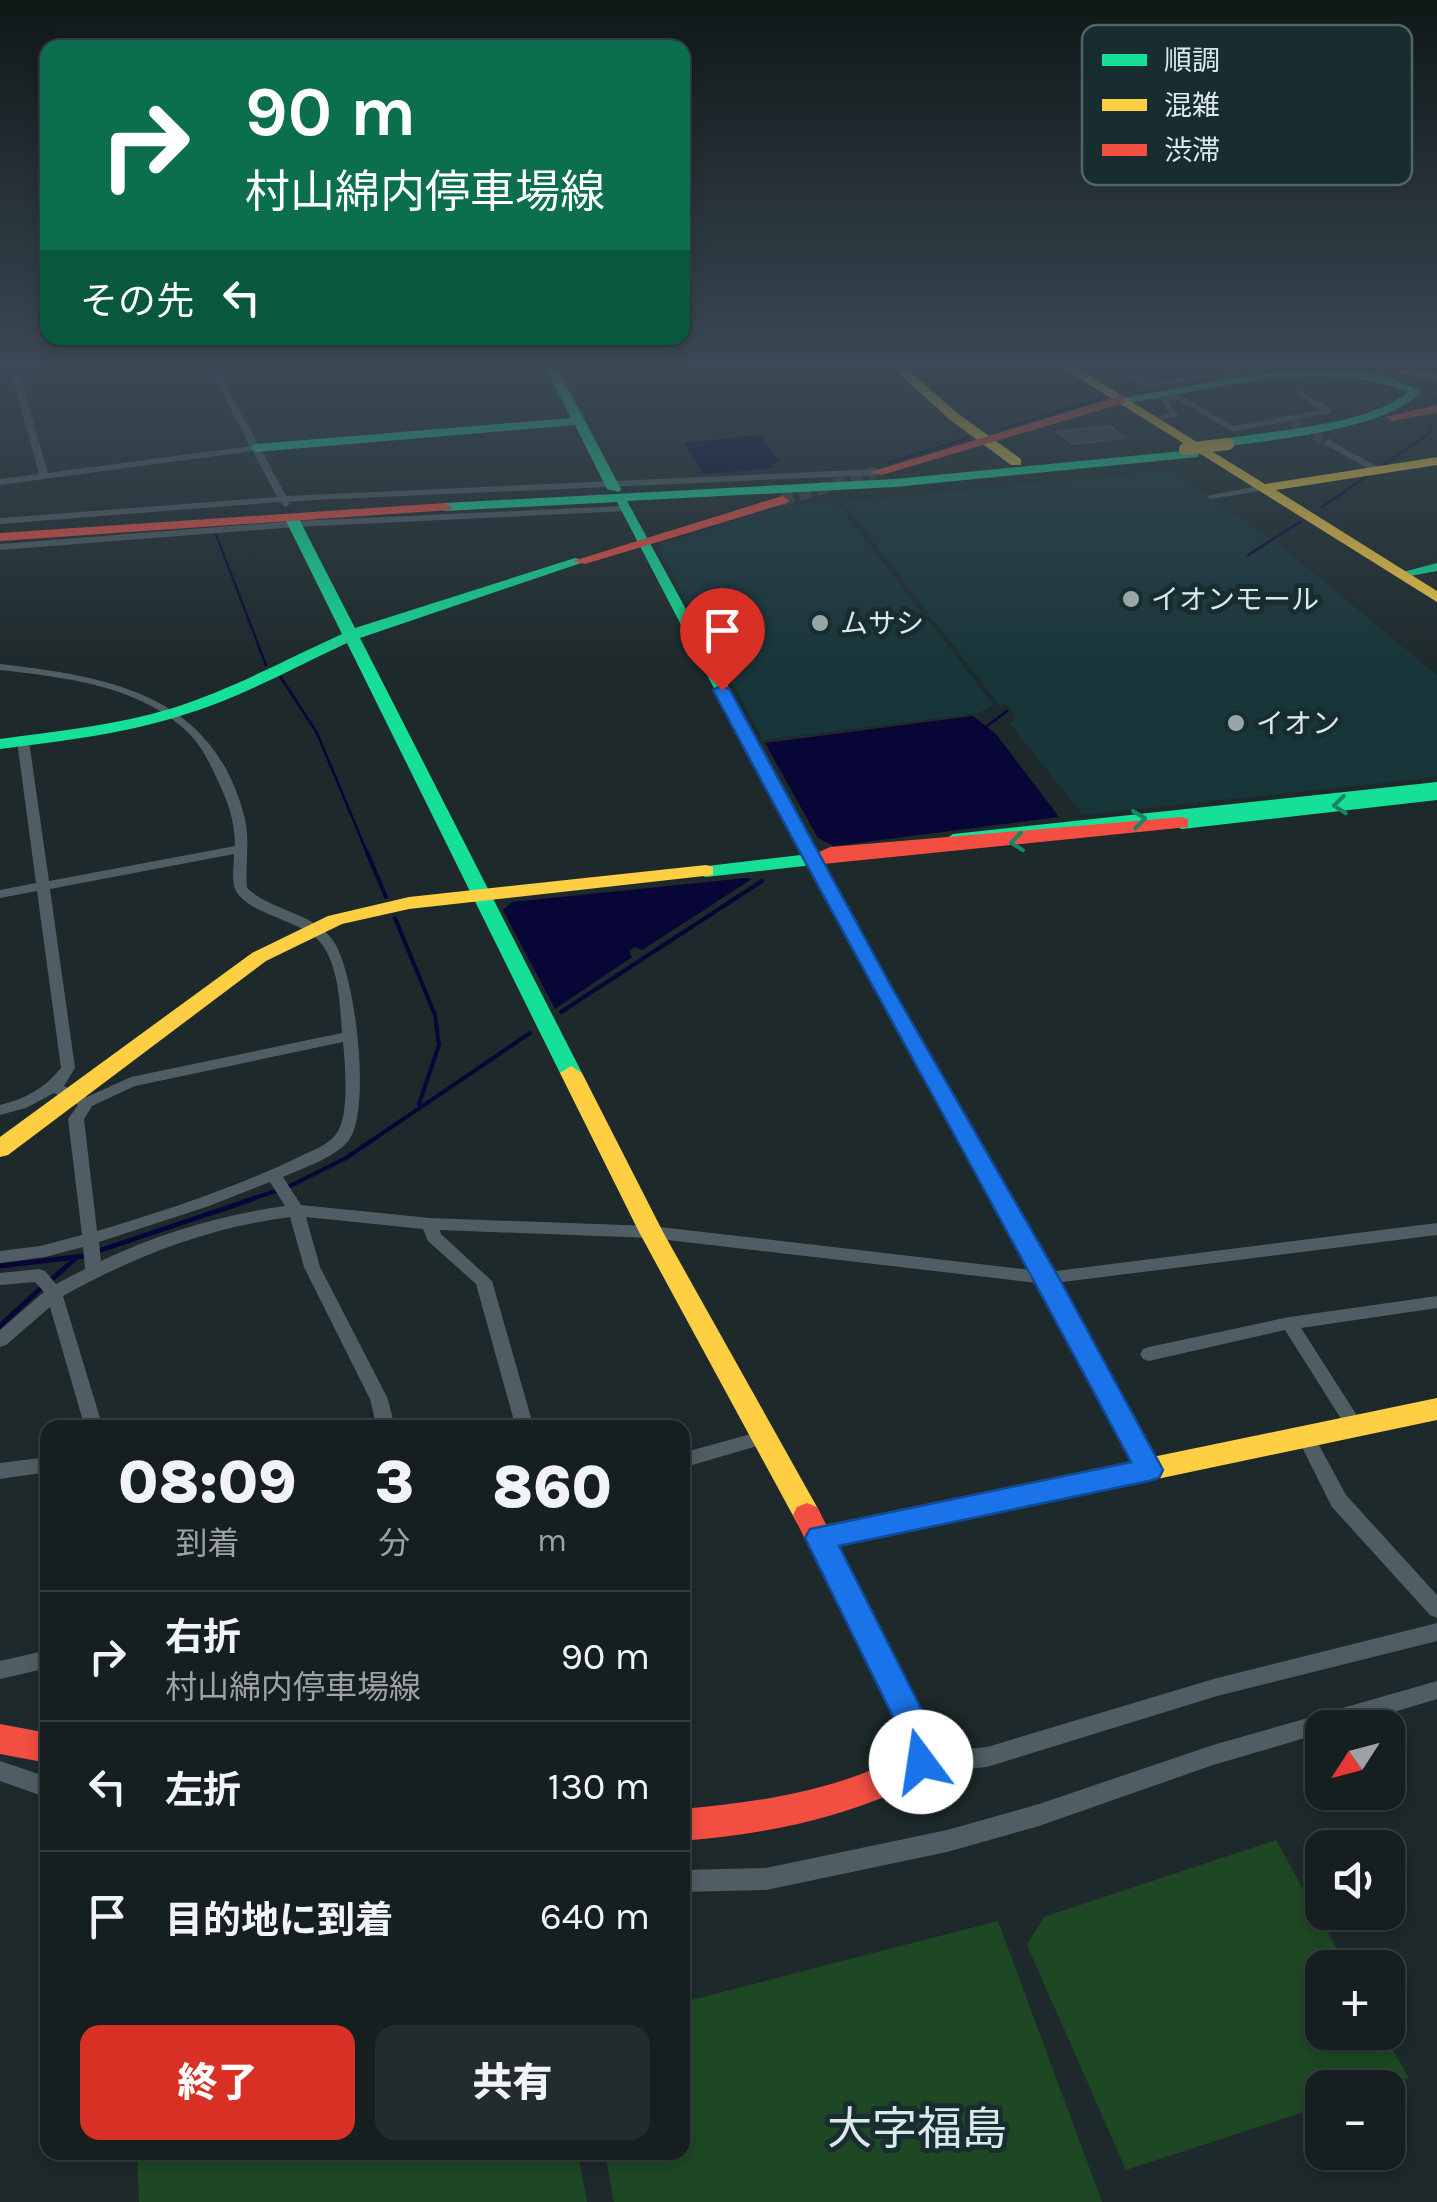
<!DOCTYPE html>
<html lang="ja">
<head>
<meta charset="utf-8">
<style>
	body { margin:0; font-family:Karla,"Noto Sans JP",sans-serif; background:#232c2d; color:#f1f3f6; height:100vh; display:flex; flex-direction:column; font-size:38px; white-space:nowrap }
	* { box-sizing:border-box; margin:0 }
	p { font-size:32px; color:#9ea2a5 }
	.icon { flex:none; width:55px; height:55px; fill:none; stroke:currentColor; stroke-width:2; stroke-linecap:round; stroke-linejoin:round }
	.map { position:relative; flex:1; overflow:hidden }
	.details { position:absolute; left:40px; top:1420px; width:650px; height:740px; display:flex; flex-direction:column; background:#161f20; border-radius:20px; box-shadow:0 5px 15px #0003,0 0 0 2px #353d3e }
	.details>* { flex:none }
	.hud { position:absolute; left:40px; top:40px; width:650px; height:305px; border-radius:20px; box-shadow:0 5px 15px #0003,0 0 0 2px #353d3e; background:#0b6e4f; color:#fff; overflow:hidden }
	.needle { width:65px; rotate:234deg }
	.controls { position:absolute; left:1305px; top:1710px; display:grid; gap:20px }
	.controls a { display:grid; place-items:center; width:100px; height:100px; border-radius:20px; background:#161f20; box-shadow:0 5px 15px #0003,0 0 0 2px #353d3e; font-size:50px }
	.pin { position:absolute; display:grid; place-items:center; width:85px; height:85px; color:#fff; margin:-102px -42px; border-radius:50% 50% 50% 0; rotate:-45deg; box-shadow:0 0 10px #0007 }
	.pin .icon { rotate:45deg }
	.me { position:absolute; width:110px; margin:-55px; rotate:346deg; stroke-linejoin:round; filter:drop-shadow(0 0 8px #0008) }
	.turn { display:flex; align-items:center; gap:35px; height:210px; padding:0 40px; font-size:45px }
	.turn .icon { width:130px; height:130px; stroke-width:2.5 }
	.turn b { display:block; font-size:70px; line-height:85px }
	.then { display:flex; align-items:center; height:95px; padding:0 40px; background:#0003; gap:20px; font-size:38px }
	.eta { display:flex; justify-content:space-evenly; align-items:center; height:170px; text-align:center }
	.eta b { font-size:60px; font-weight:800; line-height:70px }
	.action { display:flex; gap:20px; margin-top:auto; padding:20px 40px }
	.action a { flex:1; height:115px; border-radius:20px; background:#d93025; color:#fff; font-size:40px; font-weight:800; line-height:115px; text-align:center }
	.action a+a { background:#232c2d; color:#f1f3f6 }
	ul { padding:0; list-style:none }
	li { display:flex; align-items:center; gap:30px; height:130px; padding:0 40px; border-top:2px solid #353d3e }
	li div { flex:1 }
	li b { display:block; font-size:38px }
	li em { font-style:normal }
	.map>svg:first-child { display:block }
</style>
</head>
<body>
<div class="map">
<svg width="1437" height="2202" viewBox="0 0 1437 2202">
	<rect width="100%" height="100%" fill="#1d292a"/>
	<!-- built -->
	<path fill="#183539" d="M 1171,471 L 1281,546 L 1437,675 L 1437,777 L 1083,815 L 1010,724 L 1016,717 L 1006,705 L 1000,706 L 842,502 Z
		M 836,502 L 994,705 L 978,713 L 763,740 L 659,548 L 662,543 L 786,505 Z"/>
	<!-- green -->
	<path fill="#1e4824" d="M 1276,1840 L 1347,1967 L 1322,1968 L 1322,2032 L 1383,2033 L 1409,2078 L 1380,2087 L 1322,2088 L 1322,2106 L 1126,2170 L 1027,1945 L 1044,1917 Z
		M 998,1921 L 1102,2202 L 614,2202 L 605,2153 L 682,2152 L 683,2002 Z
		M 137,2153 L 578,2153 L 587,2202 L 139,2202 Z"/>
	<!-- water -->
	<path fill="#070637" d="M 760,435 L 779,461 L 773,464 L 774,468 L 704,474 L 684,443 Z
		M 973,716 L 996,734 L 1059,817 L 834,846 L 818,838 L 765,743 Z
		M 746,878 L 752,879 L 642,950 L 635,947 L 629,951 L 632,957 L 555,1009 L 503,910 L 512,902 Z"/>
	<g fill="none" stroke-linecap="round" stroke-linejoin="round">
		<!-- stream-far2 -->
		<path stroke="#070637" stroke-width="2.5" d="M 1153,384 L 1179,368
			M 1435,401 L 1437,396
			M 1001,429 L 1102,398
			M 888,463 L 968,438
			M 1383,465 L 1429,434 L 1431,425
			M 1322,507 L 1367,476
			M 215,532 L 266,665
			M 1248,555 L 1300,522
			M 281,672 L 278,673 L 317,733 L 368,855
			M 987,726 L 1007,711"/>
		<!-- stream-far1 -->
		<path stroke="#070637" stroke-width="4" d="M 367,852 L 386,897
			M 395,918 L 435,1015 L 439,1045 L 419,1104
			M 561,1012 L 762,881
			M 288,1187 L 346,1158 L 530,1033
			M 245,1201 L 279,1190"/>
		<!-- stream -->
		<path stroke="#070637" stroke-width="5" d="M 98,1251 L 253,1199
			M 0,1266 L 84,1256
			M 50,1281 L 76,1258
			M 0,1326 L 42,1287"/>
	</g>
	<!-- building -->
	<path fill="#324644" stroke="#46504f" stroke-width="2.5" d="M 1109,426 L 1126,438 L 1073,444 L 1057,432 Z"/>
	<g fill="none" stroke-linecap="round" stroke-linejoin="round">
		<!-- street-tunnel -->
		<path stroke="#3a4647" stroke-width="9" stroke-dasharray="9 4" stroke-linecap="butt" d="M 1292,423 L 1329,443"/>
		<!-- secondary-tunnel -->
		<path stroke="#3a4647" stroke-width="12" stroke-dasharray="12 6" stroke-linecap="butt" d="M 782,500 L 877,472"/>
		<!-- street -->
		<path fill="#515d64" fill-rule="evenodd" d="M 10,368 L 18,368 L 48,473 L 250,446 L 209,368 L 217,368 L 286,496 L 877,469 L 881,472 L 877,475 L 314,500 L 288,502 L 290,504 L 285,507 L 280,502 L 0,524 L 0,518 L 277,497 L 253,451 L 0,485 L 0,479 L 39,474 Z
			M 1118,368 L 1127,368 L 1149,384 L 1245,368 L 1261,368 L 1147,389 Z
			M 1301,391 L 1331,409 L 1331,413 L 1233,432 L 1178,400 L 1168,401 L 1178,415 L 1177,417 L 1162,419 L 1158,417 L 1169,413 L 1160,398 L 1179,395 L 1234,426 L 1321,410 L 1298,395 L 1297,393 Z
			M 1329,440 L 1380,468 L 1381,470 L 1374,472 L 1326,445 L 1326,441 Z
			M 1263,485 L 1266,486 L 1266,490 L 1211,499 L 1206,496 Z
			M 624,506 L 627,507 L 627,511 L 296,527 L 0,550 L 0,544 L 296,521 Z
			M 0,664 C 111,677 214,694 245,819 C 250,842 245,865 247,888 C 271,911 311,912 332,939 C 355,968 372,1109 349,1140 C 335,1158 303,1168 283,1177 L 301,1205 L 430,1218 L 651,1226 L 1031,1270 L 807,859 L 813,855 L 819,859 L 1048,1272 L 1437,1223 L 1437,1235 L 1055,1283 L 1158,1470 L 1156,1475 L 1149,1478 L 1142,1475 L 1038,1283 L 651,1238 L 440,1230 L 441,1234 L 492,1281 L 534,1428 L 516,1428 L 476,1284 L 428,1241 L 423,1229 L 306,1217 L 320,1267 L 388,1399 L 395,1428 L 377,1428 L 370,1399 L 304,1267 L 290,1217 C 208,1228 135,1256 63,1296 L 103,1428 L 85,1428 L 50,1307 L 6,1345 L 0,1347 L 0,1330 L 44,1292 L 35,1282 L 0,1285 L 0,1273 L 39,1269 L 45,1271 L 56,1284 L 85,1269 L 83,1247 L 45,1257 L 0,1263 L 0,1251 L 40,1246 L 82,1235 L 68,1119 L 78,1105 L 54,1093 L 26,1108 L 0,1115 L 0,1105 C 25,1099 45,1088 61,1068 L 37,891 L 0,898 L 0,890 L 36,883 L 17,741 L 23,738 L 29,741 L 49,881 L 235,846 C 235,822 228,801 217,779 C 209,761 199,741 183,728 C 135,685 62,677 0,670 ZM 234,854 C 234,864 232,876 234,886 C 242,914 300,919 319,941 C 339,963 340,1005 342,1033 L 131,1077 L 87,1097 L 64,1086 L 75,1068 L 50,889 ZM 343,1042 C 345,1063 350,1117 336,1134 C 329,1144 314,1150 303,1155 C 238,1187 167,1210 97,1231 L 84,1119 L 92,1106 L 135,1086 ZM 270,1182 L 285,1206 C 221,1215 160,1233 101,1261 L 99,1242 L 209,1206 Z
			M 1437,1296 L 1437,1308 L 1301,1328 L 1365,1428 L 1362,1433 L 1356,1435 L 1350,1433 L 1285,1330 L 1149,1361 L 1143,1359 L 1140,1354 L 1143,1349 L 1149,1347 L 1289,1317 Z
			M 765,1430 L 771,1432 L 774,1437 L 771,1442 L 682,1468 L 682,1453 Z
			M 1307,1432 L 1313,1434 L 1346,1495 L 1437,1595 L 1437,1618 L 1430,1615 L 1332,1507 L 1298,1439 L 1301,1434 Z
			M 48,1457 L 48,1472 L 0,1479 L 0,1463 Z
			M 1437,1623 L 1437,1641 L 1217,1696 L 987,1767 L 921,1773 L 913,1770 L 910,1763 L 913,1756 L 921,1753 L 987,1747 L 1217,1678 Z
			M 48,1650 L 48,1668 L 0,1679 L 0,1661 Z
			M 1437,1681 L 1437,1699 L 1341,1728 L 1322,1728 L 1322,1733 L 1213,1765 L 1039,1826 L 947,1852 L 766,1890 L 682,1892 L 682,1870 L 766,1868 L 947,1830 L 1039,1804 L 1213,1745 Z
			M 0,1761 L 48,1777 L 48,1798 L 0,1781 Z"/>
		<!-- fast -->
		<path fill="#16e098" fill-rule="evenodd" d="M 545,368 L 557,368 L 621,489 L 619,492 L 607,489 L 575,425 L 256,452 L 250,448 L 256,444 L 571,418 Z
			M 1310,369 L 1383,375 L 1422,391 C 1384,431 1279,438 1225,447 L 1220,446 L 1220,440 C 1274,429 1366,427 1408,392 C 1315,356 1214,391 1120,404 L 1114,400 L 1231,378 Z
			M 1193,450 L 1199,454 L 1198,457 L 895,487 L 627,501 L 822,859 L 813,865 L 706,877 L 699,875 L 699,867 L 801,855 L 617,502 L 445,511 L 438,507 L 445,503 L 895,479 Z
			M 287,516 L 299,519 L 355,628 L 575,558 L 587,561 L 360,638 L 582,1073 L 579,1078 L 571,1080 L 560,1073 L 347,643 C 293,668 240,698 183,715 C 124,734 61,741 0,749 L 0,739 C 58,731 117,725 173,708 C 232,689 287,659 342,634 L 285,519 Z
			M 1437,563 L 1437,571 L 1410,576 L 1403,572 Z
			M 1437,782 L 1437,800 L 1182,829 L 1176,827 L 1174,821 L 953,846 L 944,840 L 953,834 Z"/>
		<!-- slow -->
		<path fill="#ffcf43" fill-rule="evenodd" d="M 893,368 L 906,368 L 957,413 L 1021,459 L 1021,465 L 1011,465 L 949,419 Z
			M 1063,368 L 1077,368 L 1265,484 L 1437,457 L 1437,465 L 1276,490 L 1437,591 L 1437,602 Z
			M 706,865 L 713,867 L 713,875 L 409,909 L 342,924 L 266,961 L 8,1155 L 0,1157 L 0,1137 L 252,953 L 328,916 L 409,897 Z
			M 571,1066 L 582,1073 L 663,1232 L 817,1507 L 821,1515 L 817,1523 L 807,1527 L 797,1523 L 639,1232 L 560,1073 Z
			M 1437,1398 L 1437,1420 L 820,1550 L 810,1547 L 806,1538 L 810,1529 L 820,1526 Z"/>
		<!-- jam -->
		<path fill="#f24e42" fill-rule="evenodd" d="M 1384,368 L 1437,373 L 1437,381 L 1390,371 Z
			M 1120,396 L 1124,397 L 1124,403 L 882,475 L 870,472 Z
			M 1437,405 L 1437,413 L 1392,421 L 1386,417 Z
			M 782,496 L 789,500 L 787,503 L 585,564 L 573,561 Z
			M 445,503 L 452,507 L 450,510 L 0,541 L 0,533 Z
			M 1182,817 L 1188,819 L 1188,827 L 813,865 L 804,859 L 830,847 Z
			M 807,1503 L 817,1507 L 930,1725 C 935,1737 942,1759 934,1770 C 927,1781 906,1788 894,1793 C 826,1822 756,1835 682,1841 L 682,1809 C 760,1802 835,1791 904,1755 L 903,1737 L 793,1515 L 797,1507 Z
			M 0,1724 L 48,1733 L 48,1763 L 0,1754 Z"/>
		<!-- slow-bridge -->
		<path stroke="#ffcf43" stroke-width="12" d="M 1185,449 L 1228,444"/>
	</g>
	<!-- one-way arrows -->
	<defs><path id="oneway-chevron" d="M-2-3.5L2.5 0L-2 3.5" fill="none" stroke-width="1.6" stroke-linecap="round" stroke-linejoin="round" transform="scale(2.5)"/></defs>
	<g stroke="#168664">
		<use href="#oneway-chevron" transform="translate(1340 805) rotate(174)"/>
		<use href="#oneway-chevron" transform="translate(1139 819) rotate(-7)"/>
		<use href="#oneway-chevron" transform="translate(1017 842) rotate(174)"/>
	</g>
	<!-- sky -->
	<linearGradient id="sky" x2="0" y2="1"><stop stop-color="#101717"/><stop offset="0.54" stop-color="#3a4955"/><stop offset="1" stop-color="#3a4955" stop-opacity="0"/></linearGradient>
	<rect width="1437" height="676" fill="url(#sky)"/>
	<!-- route -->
	<path fill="#1a73e8" stroke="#114b97" stroke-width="2.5" d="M 722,685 L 730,690 L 891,986 L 1059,1278 L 1163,1470 L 1159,1478 L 1149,1481 L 839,1546 L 935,1736 L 937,1762 L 933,1773 L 921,1778 L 909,1773 L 903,1737 L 805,1538 L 810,1529 L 1131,1462 C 994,1203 850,949 713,690 Z"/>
	<!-- markers -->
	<g fill="#99a6a7" stroke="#172d30" stroke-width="4">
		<circle cx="1131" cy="599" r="10"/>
		<circle cx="820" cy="623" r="10"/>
		<circle cx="1236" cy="723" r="10"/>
	</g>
	<g text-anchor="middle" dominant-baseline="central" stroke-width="10" stroke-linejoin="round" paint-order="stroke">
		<!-- far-poi labels -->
		<g font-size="28" fill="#dce9eb" stroke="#172d30" text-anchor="start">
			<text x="1151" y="599">イオンモール</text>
			<text x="840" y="623">ムサシ</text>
			<text x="1256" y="723">イオン</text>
		</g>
		<!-- near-quarter labels -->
		<g font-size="45" fill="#dce9eb" stroke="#172d30">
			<text x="917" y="2129">大字福島</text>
		</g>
	</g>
	<!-- legend -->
	<rect x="1082" y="25" width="330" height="160" rx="15" fill="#172d30" stroke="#526568" stroke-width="2.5"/>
	<rect x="1102" y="54" width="45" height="12" fill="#16e098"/>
	<rect x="1102" y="99" width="45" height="12" fill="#ffcf43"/>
	<rect x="1102" y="144" width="45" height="12" fill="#f24e42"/>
	<g font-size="28" fill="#dce9eb">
		<text x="1164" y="70">順調</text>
		<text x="1164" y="115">混雑</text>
		<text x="1164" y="160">渋滞</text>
	</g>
</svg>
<div class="controls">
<a><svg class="needle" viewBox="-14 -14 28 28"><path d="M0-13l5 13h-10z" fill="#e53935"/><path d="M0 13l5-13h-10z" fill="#9ea2a5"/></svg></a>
<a><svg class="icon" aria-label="sound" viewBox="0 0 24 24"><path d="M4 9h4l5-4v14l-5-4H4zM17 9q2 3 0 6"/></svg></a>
<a>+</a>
<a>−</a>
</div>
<div class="pin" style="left:722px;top:690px;background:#d93025"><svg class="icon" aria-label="arrive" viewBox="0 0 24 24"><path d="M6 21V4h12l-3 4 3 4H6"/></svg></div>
<svg class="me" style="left:921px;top:1762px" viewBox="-20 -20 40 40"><circle r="19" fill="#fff"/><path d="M0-13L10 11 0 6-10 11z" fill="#1a73e8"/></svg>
<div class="hud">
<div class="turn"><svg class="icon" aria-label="right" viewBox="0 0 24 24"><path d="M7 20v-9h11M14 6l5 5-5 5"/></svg><div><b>90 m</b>村山綿内停車場線</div></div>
<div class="then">その先<svg class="icon" aria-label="left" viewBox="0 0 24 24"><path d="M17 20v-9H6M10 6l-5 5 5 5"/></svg></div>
</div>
<section class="details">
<div class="eta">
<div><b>08:09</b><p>到着</p></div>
<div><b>3</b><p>分</p></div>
<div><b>860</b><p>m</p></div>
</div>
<ul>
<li><svg class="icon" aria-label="right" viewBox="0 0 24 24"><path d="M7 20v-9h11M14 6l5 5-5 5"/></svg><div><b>右折</b><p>村山綿内停車場線</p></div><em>90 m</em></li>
<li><svg class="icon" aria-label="left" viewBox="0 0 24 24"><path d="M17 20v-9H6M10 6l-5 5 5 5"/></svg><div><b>左折</b></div><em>130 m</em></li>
<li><svg class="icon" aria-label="arrive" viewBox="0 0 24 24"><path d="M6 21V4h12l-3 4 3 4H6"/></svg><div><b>目的地に到着</b></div><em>640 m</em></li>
</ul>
<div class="action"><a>終了</a><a>共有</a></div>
</section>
</div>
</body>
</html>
